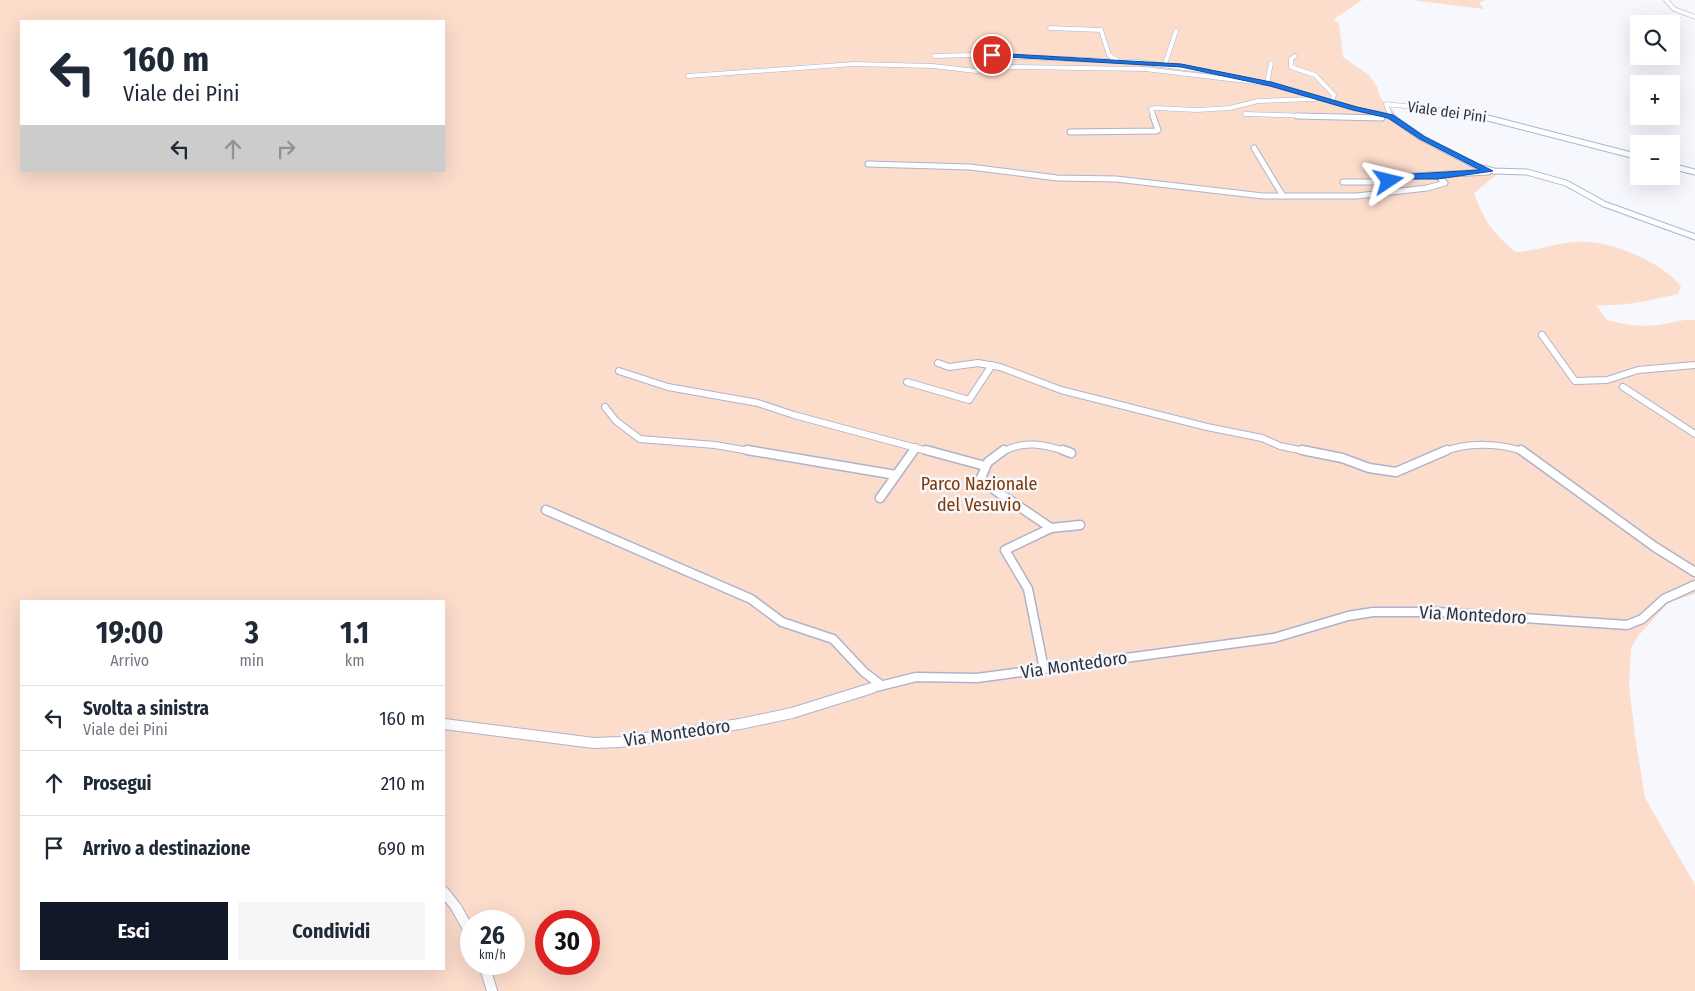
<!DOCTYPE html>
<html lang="it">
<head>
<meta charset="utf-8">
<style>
	body { margin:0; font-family:"Fira Sans Condensed",sans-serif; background:#f6f6f7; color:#1f2937; height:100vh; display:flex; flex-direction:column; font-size:19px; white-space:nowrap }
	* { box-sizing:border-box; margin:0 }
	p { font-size:16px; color:#747a83 }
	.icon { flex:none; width:28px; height:28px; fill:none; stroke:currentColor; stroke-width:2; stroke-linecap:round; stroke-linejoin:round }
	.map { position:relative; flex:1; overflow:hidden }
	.drawer { position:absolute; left:20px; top:600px; width:425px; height:370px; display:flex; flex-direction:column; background:#fff; border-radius:0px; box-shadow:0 5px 20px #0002 }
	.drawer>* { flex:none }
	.hud { position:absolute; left:20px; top:20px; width:425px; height:152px; border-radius:0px; box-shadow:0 5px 20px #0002; background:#fff; color:#1f2937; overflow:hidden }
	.controls { position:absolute; left:1630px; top:15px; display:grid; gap:10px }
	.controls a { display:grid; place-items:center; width:50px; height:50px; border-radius:0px; background:#fff; box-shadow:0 5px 20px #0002; font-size:25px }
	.speed { position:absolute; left:460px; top:910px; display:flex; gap:10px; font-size:25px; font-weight:700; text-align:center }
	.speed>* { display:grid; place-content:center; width:65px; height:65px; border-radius:50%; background:#fff; box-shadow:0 5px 20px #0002; line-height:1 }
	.speed small { font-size:12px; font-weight:400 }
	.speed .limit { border:8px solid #d22; background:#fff; color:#111 }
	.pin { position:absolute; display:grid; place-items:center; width:42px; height:42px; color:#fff; margin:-21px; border:2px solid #fff; border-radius:50%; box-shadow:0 1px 5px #0007 }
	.me { position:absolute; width:55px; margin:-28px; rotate:80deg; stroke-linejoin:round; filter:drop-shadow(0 0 4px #0008) }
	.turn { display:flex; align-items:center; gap:18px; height:105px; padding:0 20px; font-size:22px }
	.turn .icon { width:65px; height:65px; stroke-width:2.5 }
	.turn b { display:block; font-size:35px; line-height:42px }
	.lanes { display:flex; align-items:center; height:48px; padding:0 20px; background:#0003; justify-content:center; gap:25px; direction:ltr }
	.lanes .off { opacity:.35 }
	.eta { display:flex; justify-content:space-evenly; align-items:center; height:85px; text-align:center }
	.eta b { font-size:30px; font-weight:700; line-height:35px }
	.button { display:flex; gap:10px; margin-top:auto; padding:10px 20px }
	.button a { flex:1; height:58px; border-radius:0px; background:#111827; color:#fff; font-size:20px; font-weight:700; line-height:58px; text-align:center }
	.button a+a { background:#f6f6f7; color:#1f2937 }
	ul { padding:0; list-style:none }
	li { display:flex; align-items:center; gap:15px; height:65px; padding:0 20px; border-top:1px solid #e0e1e3 }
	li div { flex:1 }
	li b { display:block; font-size:19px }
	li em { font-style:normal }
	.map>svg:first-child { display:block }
</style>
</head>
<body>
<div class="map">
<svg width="1695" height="991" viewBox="0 0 1695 991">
	<rect width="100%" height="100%" fill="#f6f8fd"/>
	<!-- green -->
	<path fill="#fcdccb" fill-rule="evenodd" d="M 0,0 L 1362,0 L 1334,19 L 1339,24 L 1343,57 L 1369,75 L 1377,87 L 1381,99 L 1390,106 L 1400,121 L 1428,139 L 1499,173 L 1474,193 C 1485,223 1491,230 1515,252 C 1536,251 1556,243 1576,242 C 1609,239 1660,261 1681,286 L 1678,294 C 1650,300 1623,307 1596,305 L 1607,320 C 1625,325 1642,327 1659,325 C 1672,323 1682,319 1695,320 L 1695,594 L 1669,602 L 1638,636 L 1631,648 L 1629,686 L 1635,736 L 1645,798 L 1695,885 L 1695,991 L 0,991 ZM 21,21 L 444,21 L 444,171 L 21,171 ZM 21,601 L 444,601 L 444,969 L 21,969 ZM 471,921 L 514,921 L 514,964 L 471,964 ZM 546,921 L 589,921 L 589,964 L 546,964 Z
		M 1411,0 L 1485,0 L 1479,3 L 1484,9 Z"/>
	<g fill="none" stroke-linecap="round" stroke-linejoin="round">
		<!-- street-far4 casing -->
		<g stroke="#adb3cd" stroke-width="5">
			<path id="street-far4" d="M 1666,0 L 1674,9 L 1695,17
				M 1050,28 L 1101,30 L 1109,55 L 1117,60
				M 934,56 L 972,55 L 1137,62 L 1208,71
				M 1295,56 L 1291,59 L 1291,67 L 1315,75 L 1334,95 L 1332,102
				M 1165,64 L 1176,31
				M 688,76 L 854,64 L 933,66 L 976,71 L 1013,67 L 1145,69 L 1271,84 L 1356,109 L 1391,116
				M 1267,83 L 1271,63
				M 1245,114 L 1340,117
				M 1154,117 L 1151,109 L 1156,108 L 1197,110 L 1230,108 L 1258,101 L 1315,99
				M 1391,117 L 1386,104 L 1470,113 L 1484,117"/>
		</g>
		<!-- street-far3 casing -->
		<g stroke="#adb3cd" stroke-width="7">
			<path id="street-far3" d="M 1297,116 L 1382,118
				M 1389,116 L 1391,116
				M 1390,116 L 1422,138 L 1478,167 L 1494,171 L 1527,172 L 1566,183 L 1604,204 L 1695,237
				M 1480,116 L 1639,157
				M 1070,132 L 1156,131 L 1158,130 L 1153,116
				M 1254,148 L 1283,196
				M 868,164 L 970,167 L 1057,178 L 1116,179 L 1263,196 L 1357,196 L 1427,188 L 1445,183 L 1438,176
				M 1671,166 L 1695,172
				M 1343,182 L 1386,182 L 1395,177 L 1488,172"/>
		</g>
		<!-- street-far2 casing -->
		<g stroke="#adb3cd" stroke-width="8">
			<path id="street-far2" d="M 1542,335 L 1575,381 L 1607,380 L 1638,370 L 1695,365
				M 938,363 L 949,367 L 978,363 L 1000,367 L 1061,390 L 1207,427 L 1262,438 L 1280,446 L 1309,452
				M 619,371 L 668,387 L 758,403 L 794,415 L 931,452
				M 907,382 L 969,400 L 992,365
				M 1623,387 L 1695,434
				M 605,407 L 616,421 L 640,439 L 715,445 L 755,452
				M 913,452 L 916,447
				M 1002,452 C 1023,440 1045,444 1067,452
				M 1444,452 C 1466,442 1502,443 1524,452"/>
		</g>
		<!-- street-far1 casing -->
		<g stroke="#adb3cd" stroke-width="11">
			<path id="street-far1" d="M 747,450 L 896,475
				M 926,450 L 985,466
				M 1004,450 L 988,462 L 980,480 L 1051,528
				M 1063,450 L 1071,453
				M 1302,450 L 1342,458 L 1369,468 L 1396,472 L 1447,450
				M 1521,450 L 1655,547 L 1695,572
				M 880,498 L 914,450
				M 546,510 L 751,599 L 782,622 L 833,639 L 864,672 L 881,685
				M 1044,669 L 1028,589 L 1005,550 L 1051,528 L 1080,525
				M 868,689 L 916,677 L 977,678 L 1274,638 L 1348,616 L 1373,612 L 1437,612 L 1627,625 L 1642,619 L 1664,599 L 1695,585"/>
		</g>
		<!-- street casing -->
		<g stroke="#adb3cd" stroke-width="12">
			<path id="street" d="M 444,724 L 594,743 L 620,742 L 740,724 L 792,713 L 872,688
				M 444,892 L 456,907 L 471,934
				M 484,964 L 492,991"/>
		</g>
		<!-- street-far4 -->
		<use href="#street-far4" stroke="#fff" stroke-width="4"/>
		<!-- street-far3 -->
		<use href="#street-far3" stroke="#fff" stroke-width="5"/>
		<!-- street-far2 -->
		<use href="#street-far2" stroke="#fff" stroke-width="6"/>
		<!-- street-far1 -->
		<use href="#street-far1" stroke="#fff" stroke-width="8"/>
		<!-- street -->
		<use href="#street" stroke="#fff" stroke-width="10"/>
	</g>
	<!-- route -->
	<path fill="#1a73e8" stroke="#114b97" d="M 992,53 L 1181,64 L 1271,82 L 1357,107 L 1393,115 L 1425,137 L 1493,171 L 1438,179 L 1397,179 L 1389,183 L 1385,181 L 1395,175 L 1480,170 L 1420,139 L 1388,118 L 1353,110 L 1270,86 L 1181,67 L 990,56 Z"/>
	<g text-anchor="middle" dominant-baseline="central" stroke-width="5" stroke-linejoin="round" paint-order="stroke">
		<!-- far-street labels -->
		<g font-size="15" fill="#30323d" stroke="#f6f8fd">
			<text transform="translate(1447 112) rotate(8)">Viale dei Pini</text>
		</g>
		<!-- park labels -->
		<g font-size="18" fill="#7f3905" stroke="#f6f8fd">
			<text x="979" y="484">Parco Nazionale<tspan x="979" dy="21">del Vesuvio</tspan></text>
		</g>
		<!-- street labels -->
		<g font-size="18" fill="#30323d" stroke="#f6f8fd">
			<text transform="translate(1473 615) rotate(3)">Via Montedoro</text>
			<text transform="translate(1074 665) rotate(-8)">Via Montedoro</text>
			<text transform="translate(677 733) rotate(-8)">Via Montedoro</text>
		</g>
	</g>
</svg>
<div class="controls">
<a><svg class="icon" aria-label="search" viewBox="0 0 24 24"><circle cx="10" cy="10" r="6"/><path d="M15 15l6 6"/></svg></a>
<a>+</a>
<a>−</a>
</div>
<div class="speed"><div>26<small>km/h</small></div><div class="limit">30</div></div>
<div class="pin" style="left:992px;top:55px;background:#d93025"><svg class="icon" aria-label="arrive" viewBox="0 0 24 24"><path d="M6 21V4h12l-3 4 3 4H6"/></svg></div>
<svg class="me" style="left:1389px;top:181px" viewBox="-20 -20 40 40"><path d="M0-17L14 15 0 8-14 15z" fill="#1a73e8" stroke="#fff" stroke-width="4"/></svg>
<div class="hud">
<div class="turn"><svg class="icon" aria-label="left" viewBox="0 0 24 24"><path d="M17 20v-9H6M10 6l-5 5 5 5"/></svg><div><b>160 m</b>Viale dei Pini</div></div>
<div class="lanes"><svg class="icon" aria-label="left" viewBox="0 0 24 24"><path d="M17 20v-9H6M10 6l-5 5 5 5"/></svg><svg class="icon off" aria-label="ahead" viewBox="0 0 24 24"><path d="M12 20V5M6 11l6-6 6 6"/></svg><svg class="icon off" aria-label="right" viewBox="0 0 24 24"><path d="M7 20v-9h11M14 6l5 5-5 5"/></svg></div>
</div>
<section class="drawer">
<div class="eta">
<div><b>19:00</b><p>Arrivo</p></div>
<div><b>3</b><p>min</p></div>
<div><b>1.1</b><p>km</p></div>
</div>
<ul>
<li><svg class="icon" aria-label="left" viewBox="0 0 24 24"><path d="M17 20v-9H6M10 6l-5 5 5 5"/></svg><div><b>Svolta a sinistra</b><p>Viale dei Pini</p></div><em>160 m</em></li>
<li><svg class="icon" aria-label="ahead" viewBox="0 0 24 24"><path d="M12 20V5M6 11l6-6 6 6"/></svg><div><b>Prosegui</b></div><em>210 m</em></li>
<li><svg class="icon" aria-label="arrive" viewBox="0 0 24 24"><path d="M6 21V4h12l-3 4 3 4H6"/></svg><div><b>Arrivo a destinazione</b></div><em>690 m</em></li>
</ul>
<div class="button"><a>Esci</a><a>Condividi</a></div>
</section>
</div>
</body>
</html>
